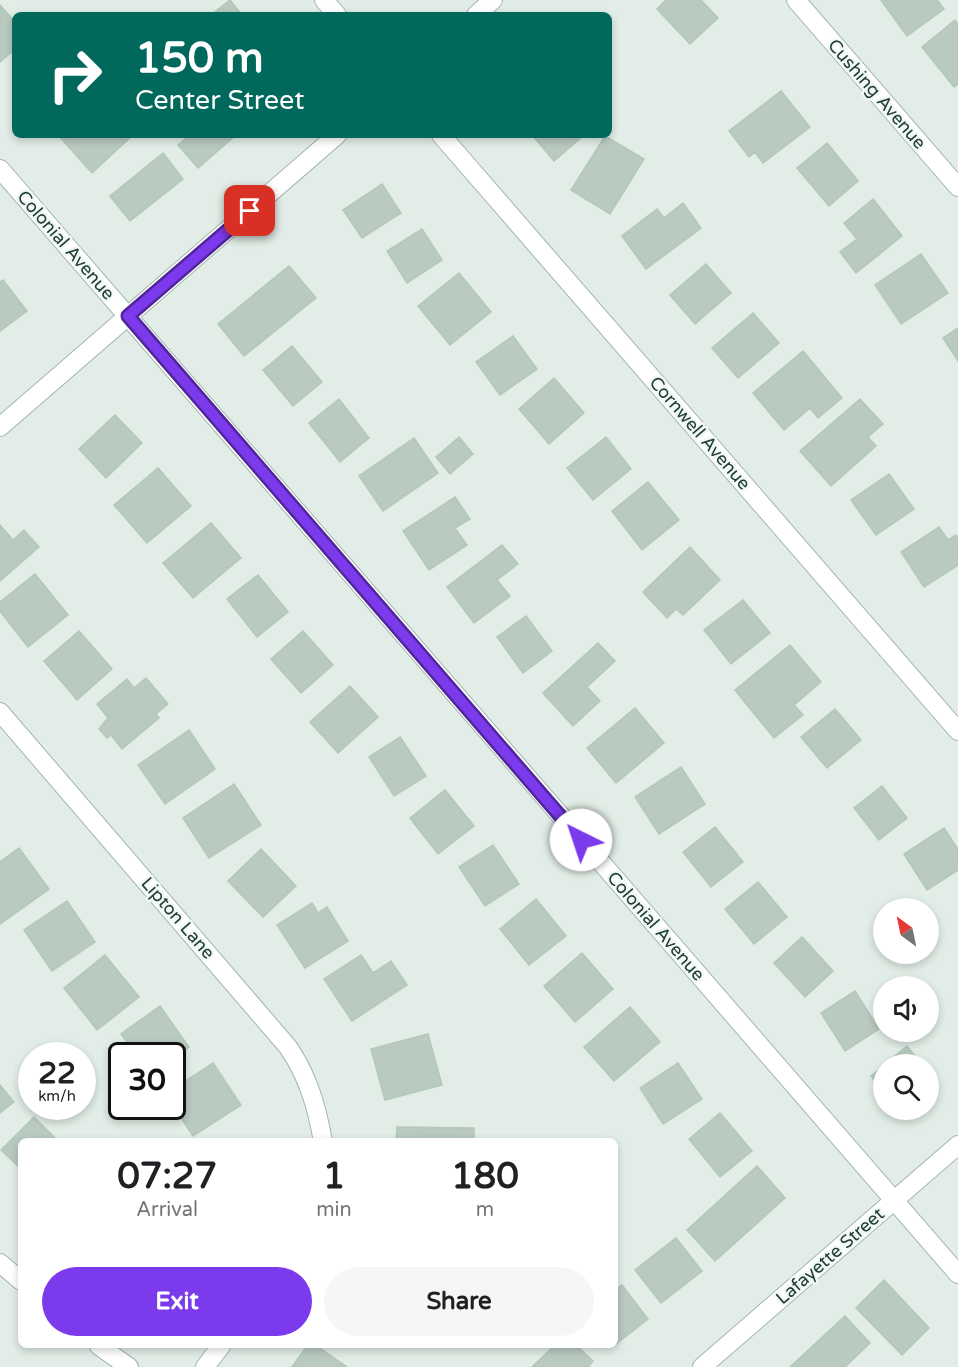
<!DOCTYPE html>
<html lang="en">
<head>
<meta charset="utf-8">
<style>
	body { margin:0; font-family:"Varela Round",sans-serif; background:#f6f6f6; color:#202124; height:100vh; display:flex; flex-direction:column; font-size:22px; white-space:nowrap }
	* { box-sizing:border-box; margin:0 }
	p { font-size:20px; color:#757577 }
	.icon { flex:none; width:33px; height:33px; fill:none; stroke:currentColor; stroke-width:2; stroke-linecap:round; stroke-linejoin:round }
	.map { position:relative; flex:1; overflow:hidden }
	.drawer { position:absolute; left:18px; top:1138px; width:600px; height:210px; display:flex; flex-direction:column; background:#fff; border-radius:9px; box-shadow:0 3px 9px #0003 }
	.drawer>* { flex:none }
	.guide { position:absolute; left:12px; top:12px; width:600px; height:126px; border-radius:9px; box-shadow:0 3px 9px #0003; background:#00695c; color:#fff; overflow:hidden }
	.needle { width:39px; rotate:327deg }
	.tools { position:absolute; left:873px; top:898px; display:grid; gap:12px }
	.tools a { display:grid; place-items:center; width:66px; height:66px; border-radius:50%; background:#fff; box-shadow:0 3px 9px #0003; font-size:30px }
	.speed { position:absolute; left:18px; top:1042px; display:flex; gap:12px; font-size:30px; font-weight:700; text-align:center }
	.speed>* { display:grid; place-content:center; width:78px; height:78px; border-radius:50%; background:#fff; box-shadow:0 3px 9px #0003; line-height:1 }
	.speed small { font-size:15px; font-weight:400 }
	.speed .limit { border:3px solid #111; border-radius:9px; background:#fff; color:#111 }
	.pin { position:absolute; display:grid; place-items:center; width:51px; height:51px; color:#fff; margin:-26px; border-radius:12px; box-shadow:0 3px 9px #0006 }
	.me { position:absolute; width:66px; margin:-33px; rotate:319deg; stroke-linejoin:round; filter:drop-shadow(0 0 4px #0008) }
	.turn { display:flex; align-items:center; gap:21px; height:126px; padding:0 24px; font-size:27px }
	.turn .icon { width:78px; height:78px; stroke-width:2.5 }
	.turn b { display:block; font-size:42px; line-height:51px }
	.eta { display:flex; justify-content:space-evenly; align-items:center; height:102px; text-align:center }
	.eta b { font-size:36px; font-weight:800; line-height:42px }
	.primary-button { display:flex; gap:12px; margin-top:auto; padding:12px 24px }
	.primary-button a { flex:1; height:69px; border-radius:36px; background:#7c3aed; color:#fff; font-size:24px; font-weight:800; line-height:69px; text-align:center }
	.primary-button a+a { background:#f6f6f6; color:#202124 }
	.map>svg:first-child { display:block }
</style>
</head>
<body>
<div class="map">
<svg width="958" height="1367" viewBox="0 0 958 1367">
	<rect width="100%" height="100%" fill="#e1ede6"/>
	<!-- building -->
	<path fill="#b9cac1" stroke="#b3c7bc" stroke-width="1.5" d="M 230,0 L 242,15 L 211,15 Z
		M 666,0 L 701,0 L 718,18 L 690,44 L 657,9 Z
		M 881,0 L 937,0 L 944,9 L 907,36 Z
		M 0,5 L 15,22 L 15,49 L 0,62 Z
		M 955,20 L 958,24 L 958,84 L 954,87 L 922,47 Z
		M 781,91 L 810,127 L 763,163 L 755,152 L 749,157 L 729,131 Z
		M 61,135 L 133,135 L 92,173 L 59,136 Z
		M 190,135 L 236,135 L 198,168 L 178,145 Z
		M 532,135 L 584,135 L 554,161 Z
		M 605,136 L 644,159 L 610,214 L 571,190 Z
		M 827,143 L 858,181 L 829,206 L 797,168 Z
		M 163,153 L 183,179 L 130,221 L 110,196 Z
		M 382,184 L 401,213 L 362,238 L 343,210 Z
		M 873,199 L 902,236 L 856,273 L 840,252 L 857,239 L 844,223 Z
		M 683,203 L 701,228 L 646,269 L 622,236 L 657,209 L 664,218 Z
		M 422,229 L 442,260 L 407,283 L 387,251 Z
		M 921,254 L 948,293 L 901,324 L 875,285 Z
		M 706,264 L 731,293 L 695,324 L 670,295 Z
		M 289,266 L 316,298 L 244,356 L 218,324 Z
		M 459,273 L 491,312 L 450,345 L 418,306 Z
		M 3,280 L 27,311 L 0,331 L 0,282 Z
		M 753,313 L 779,343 L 738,378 L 712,348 Z
		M 958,328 L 958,361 L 943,338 Z
		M 513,336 L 537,369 L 500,395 L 476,362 Z
		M 292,346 L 322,382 L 293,406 L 263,370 Z
		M 803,351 L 842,398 L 818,418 L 810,408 L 784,430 L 753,393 Z
		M 554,378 L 584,413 L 549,444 L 519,409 Z
		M 339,399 L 369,438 L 340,462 L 309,423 Z
		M 860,399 L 883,424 L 868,437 L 876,446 L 831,486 L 800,451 Z
		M 115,415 L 142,443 L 106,478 L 79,449 Z
		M 459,437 L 473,454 L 450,474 L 436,457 Z
		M 606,437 L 631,469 L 593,500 L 567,468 Z
		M 414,438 L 438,473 L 383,511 L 359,476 Z
		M 158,468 L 191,506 L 147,543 L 114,505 Z
		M 889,474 L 914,509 L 876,535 L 851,500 Z
		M 648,482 L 679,520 L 642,550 L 612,511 Z
		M 455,497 L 470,519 L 455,528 L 467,545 L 429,570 L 403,531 Z
		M 211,523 L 241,558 L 193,598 L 163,563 Z
		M 0,525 L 13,540 L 24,530 L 39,547 L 0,581 Z
		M 939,527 L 948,540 L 956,535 L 958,539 L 958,565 L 924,587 L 901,552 Z
		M 502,545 L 518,564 L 497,580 L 510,596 L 474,623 L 447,587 Z
		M 690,547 L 720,580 L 683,615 L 676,609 L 667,618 L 643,592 Z
		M 35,574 L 68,615 L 28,647 L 0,611 L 0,602 Z
		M 258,575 L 288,612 L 257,637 L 227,599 Z
		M 743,600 L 770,633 L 731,664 L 704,630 Z
		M 526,616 L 552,651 L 523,673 L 497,637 Z
		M 79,631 L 112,669 L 77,700 L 44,661 Z
		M 303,631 L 333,665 L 301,693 L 271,659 Z
		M 598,643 L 615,661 L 587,687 L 600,701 L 573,726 L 543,693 Z
		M 790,645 L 821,682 L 794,705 L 803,715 L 774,738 L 735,690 Z
		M 146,678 L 168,704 L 156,714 L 159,718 L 122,749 L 111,735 L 107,738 L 99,729 L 108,718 L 97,704 L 127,679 L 134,688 Z
		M 350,686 L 378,717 L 338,753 L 310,722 Z
		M 635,708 L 664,743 L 616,783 L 587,748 Z
		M 835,709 L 861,740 L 827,768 L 801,737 Z
		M 189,730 L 215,769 L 165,804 L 138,765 Z
		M 400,737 L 426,776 L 394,796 L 369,757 Z
		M 681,767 L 705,804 L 659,834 L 635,797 Z
		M 234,784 L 261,825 L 209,858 L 183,818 Z
		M 882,786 L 907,818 L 879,840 L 854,808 Z
		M 445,790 L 474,826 L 438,854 L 410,818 Z
		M 715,827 L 743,862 L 711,887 L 683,852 Z
		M 944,828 L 958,849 L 958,870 L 927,890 L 904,854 Z
		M 493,845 L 519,884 L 485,906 L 459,867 Z
		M 19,848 L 49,889 L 0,924 L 0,862 Z
		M 261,849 L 296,886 L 263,917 L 228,881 Z
		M 758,882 L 787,917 L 754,944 L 725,909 Z
		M 536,899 L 566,936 L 529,965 L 500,929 Z
		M 67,901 L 95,942 L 52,971 L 24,930 Z
		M 312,903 L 318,913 L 327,907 L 348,941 L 305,968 L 277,925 Z
		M 802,937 L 833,971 L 805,997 L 774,963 Z
		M 582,953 L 613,989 L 575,1022 L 544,986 Z
		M 105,955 L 139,997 L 97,1030 L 64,988 Z
		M 361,955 L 373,973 L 391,961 L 407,985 L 352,1021 L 324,979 Z
		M 855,991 L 879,1029 L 845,1051 L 821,1013 Z
		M 160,1006 L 189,1047 L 172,1059 L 172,1056 L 137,1056 L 121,1034 Z
		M 630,1007 L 660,1042 L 614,1081 L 584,1047 Z
		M 428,1034 L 442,1085 L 385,1100 L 371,1049 Z
		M 907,1046 L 922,1065 L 884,1065 Z
		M 213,1063 L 241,1105 L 193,1136 L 172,1104 L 172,1090 Z
		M 678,1063 L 702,1099 L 663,1124 L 640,1088 Z
		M 884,1066 L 884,1091 L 871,1076 Z
		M 0,1085 L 14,1102 L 0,1113 Z
		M 720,1113 L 752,1151 L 720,1177 L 689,1139 Z
		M 34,1117 L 59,1142 L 21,1142 L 21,1169 L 1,1150 Z
		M 397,1127 L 474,1128 L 474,1142 L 396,1142 Z
		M 757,1166 L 785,1198 L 715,1261 L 687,1230 Z
		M 676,1238 L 702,1271 L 661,1303 L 635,1270 Z
		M 884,1280 L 929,1328 L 902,1355 L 856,1308 Z
		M 622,1285 L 648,1319 L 615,1345 L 615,1290 Z
		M 845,1316 L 870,1343 L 845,1367 L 790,1367 Z
		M 307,1346 L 317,1346 L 347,1367 L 292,1367 Z
		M 554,1346 L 577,1346 L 593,1361 L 588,1367 L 532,1367 Z"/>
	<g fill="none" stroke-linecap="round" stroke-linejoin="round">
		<!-- minor casing -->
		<g stroke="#a3b5ad" stroke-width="20">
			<path id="minor" d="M 324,0 L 337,15
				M 796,0 L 958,187
				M 476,15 L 493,0
				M 441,135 L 958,731
				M 0,169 L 958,1274
				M 0,427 L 337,135
				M 0,712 L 288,1047 C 308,1076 317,1107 323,1142
				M 0,1263 L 21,1281
				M 99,1346 L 129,1367
				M 205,1367 L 221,1346
				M 702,1367 L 958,1145"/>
		</g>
		<!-- minor -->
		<use href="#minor" stroke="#fff" stroke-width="18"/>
	</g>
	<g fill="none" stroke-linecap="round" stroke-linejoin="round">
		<!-- route casing -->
		<g stroke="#51269a" stroke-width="15">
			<path id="route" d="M 250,211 L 128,316 L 581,840"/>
		</g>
		<!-- route -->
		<use href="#route" stroke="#7c3aed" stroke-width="10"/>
	</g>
	<g text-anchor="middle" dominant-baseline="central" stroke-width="5" stroke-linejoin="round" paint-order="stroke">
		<!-- street labels -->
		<g font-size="18" fill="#203e33" stroke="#f2f9f4">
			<text transform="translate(877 94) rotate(49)">Cushing Avenue</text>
			<text transform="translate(66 245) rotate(49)">Colonial Avenue</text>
			<text transform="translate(700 433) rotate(49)">Cornwell Avenue</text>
			<text transform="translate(178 918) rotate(49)">Lipton Lane</text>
			<text transform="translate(656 926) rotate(49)">Colonial Avenue</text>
			<text transform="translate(830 1256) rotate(-41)">Lafayette Street</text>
		</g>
	</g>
</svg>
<div class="tools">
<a><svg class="needle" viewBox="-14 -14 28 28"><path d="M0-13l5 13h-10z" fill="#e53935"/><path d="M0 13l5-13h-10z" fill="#757577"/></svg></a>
<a><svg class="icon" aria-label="sound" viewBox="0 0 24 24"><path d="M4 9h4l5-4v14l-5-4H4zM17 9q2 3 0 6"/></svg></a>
<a><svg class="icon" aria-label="search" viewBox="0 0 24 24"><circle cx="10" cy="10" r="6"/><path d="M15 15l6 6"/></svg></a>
</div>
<div class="speed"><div>22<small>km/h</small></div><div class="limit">30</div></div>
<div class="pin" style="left:250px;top:211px;background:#d93025"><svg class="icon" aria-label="arrive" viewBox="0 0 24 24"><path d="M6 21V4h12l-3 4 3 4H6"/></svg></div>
<svg class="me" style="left:581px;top:840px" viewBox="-20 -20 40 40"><circle r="19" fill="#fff"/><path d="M0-13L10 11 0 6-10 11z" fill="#7c3aed"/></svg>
<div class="guide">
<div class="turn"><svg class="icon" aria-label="right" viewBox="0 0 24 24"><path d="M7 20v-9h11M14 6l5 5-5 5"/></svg><div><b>150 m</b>Center Street</div></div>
</div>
<section class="drawer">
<div class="eta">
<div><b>07:27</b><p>Arrival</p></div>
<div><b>1</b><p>min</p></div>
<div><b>180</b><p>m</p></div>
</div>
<div class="primary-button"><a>Exit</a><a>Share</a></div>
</section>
</div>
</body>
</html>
